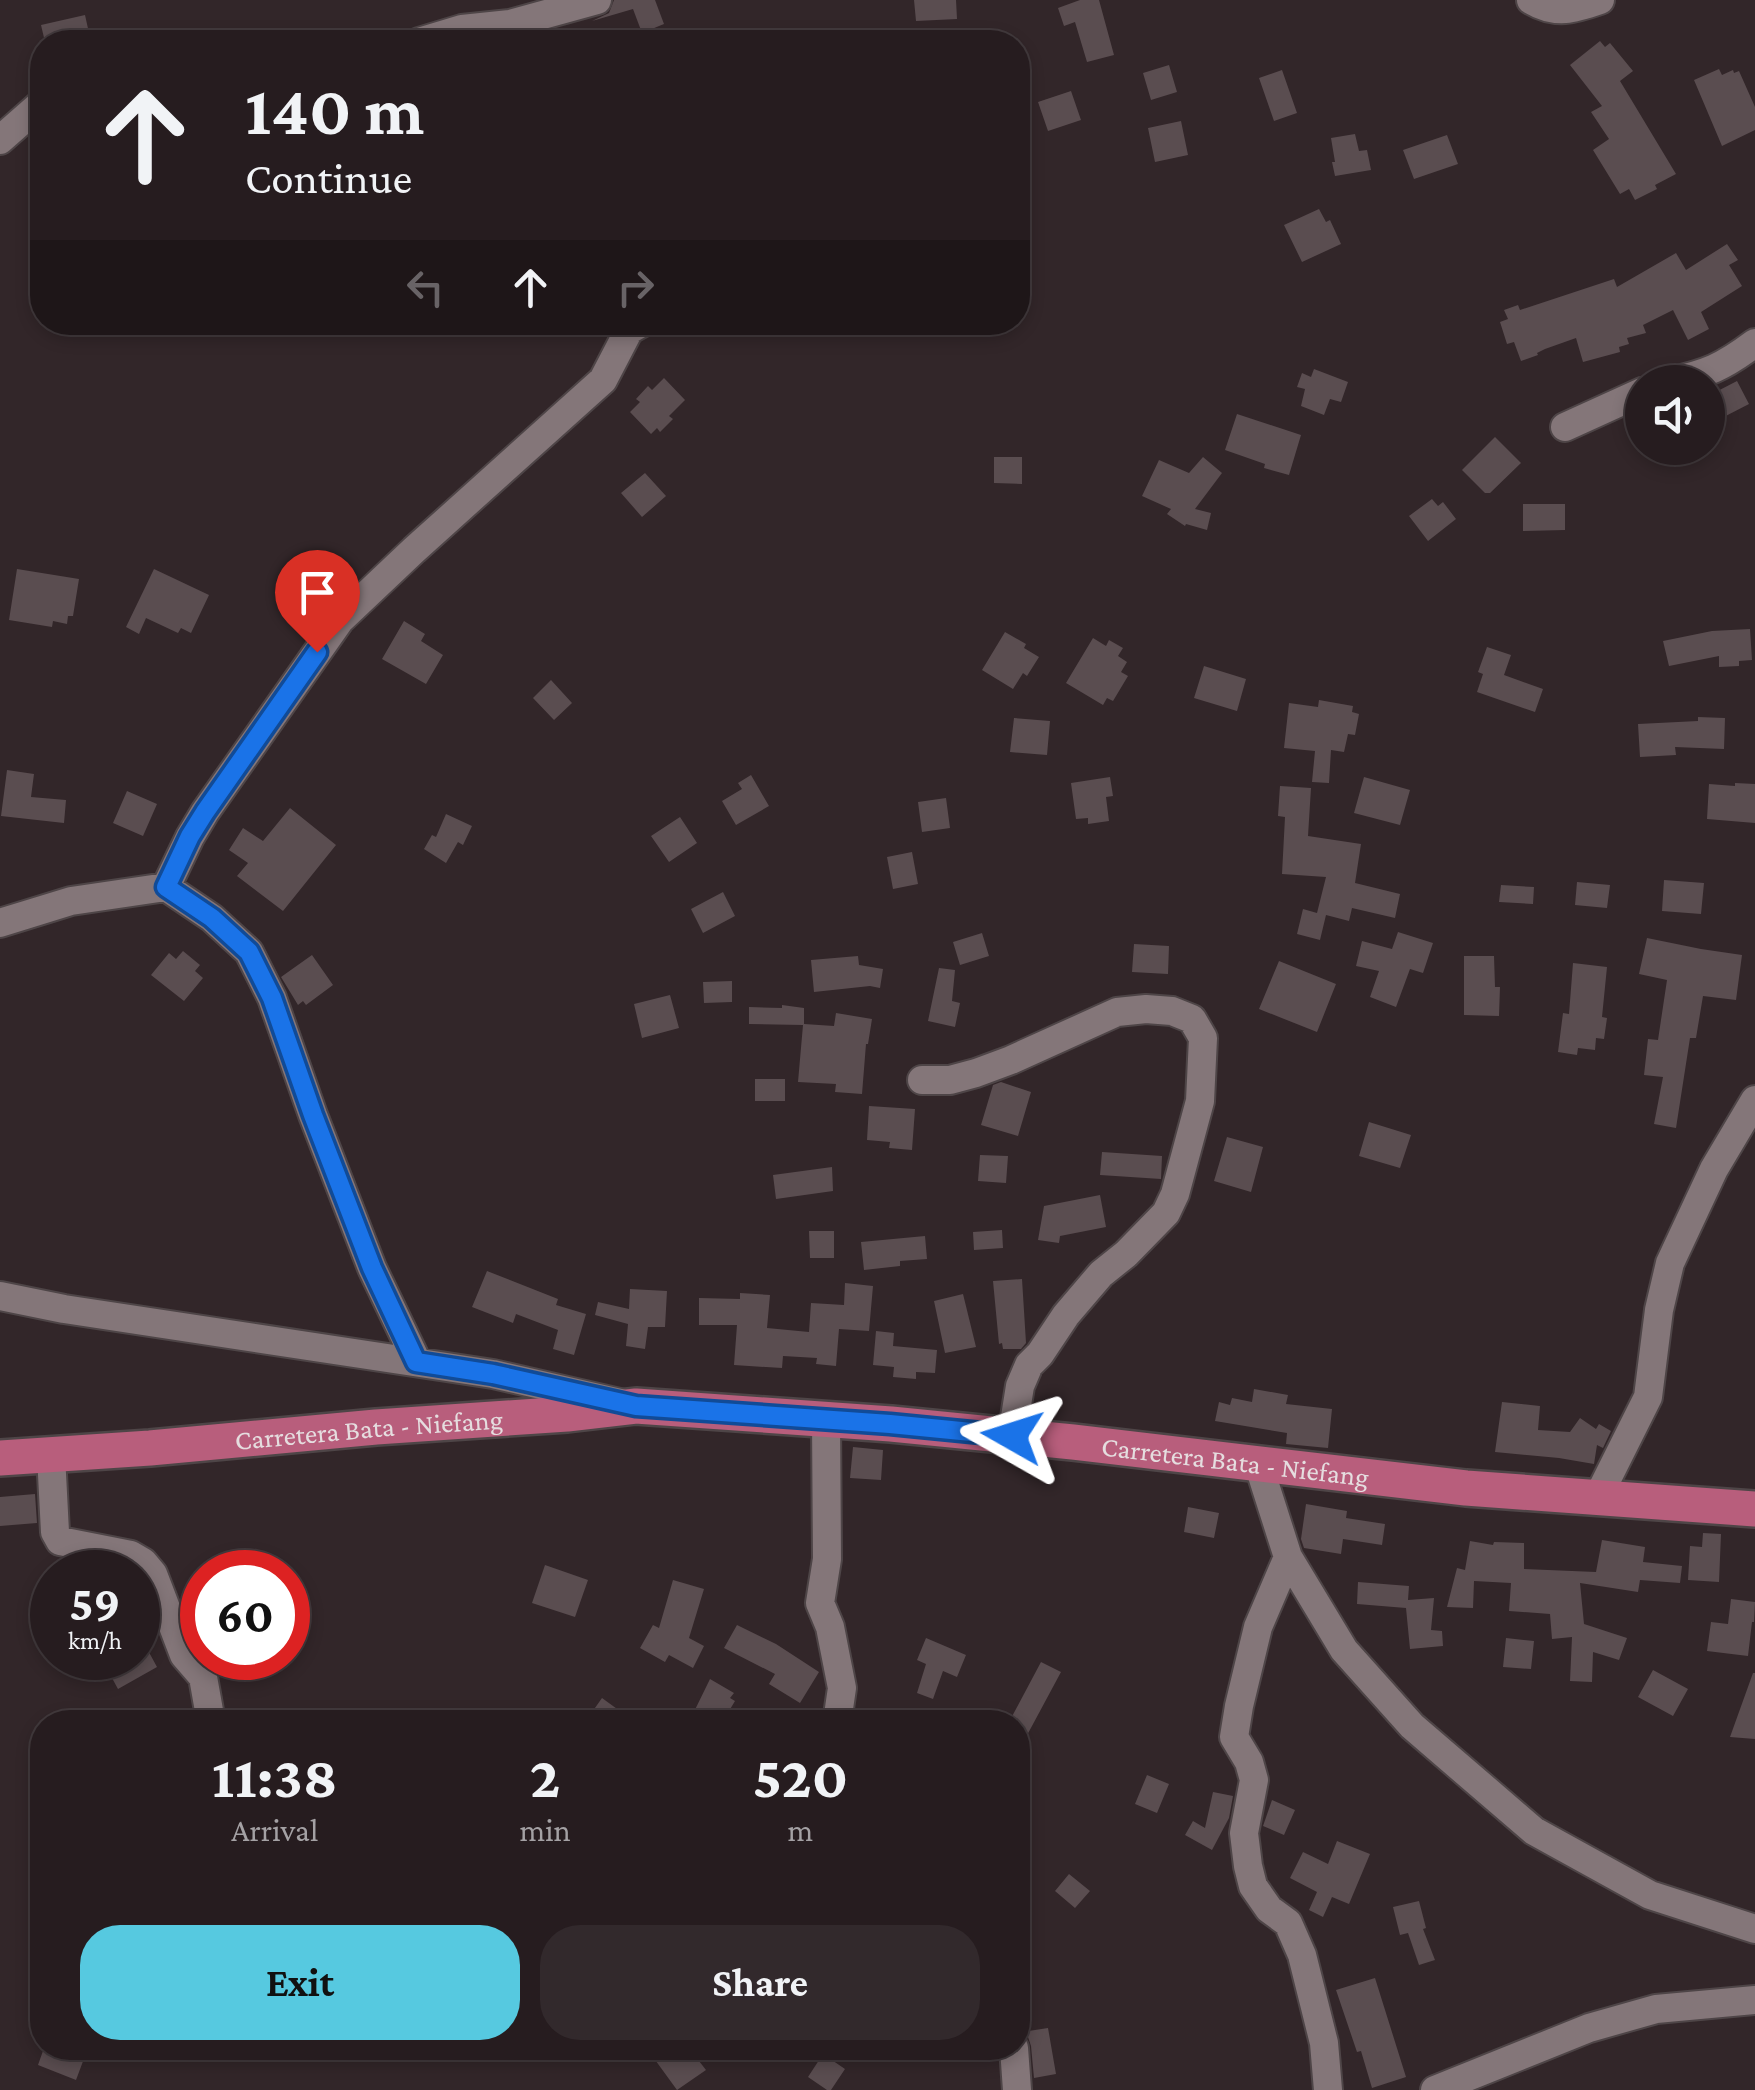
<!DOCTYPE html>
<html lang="en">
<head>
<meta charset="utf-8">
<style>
	body { margin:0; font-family:"Crimson Pro",serif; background:#32292c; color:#f1f3f6; height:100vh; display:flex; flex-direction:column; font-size:38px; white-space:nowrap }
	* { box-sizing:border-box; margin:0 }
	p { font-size:32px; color:#a4a1a4 }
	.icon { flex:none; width:55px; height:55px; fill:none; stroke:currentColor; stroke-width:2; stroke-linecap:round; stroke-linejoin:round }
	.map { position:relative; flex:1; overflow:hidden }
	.sheet { position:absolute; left:30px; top:1710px; width:1000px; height:350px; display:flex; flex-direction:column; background:#261c1f; border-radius:40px; box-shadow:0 5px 15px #0003,0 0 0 2px #423a3d }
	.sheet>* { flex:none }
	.top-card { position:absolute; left:30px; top:30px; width:1000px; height:305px; border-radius:40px; box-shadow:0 5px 15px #0003,0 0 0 2px #423a3d; background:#261c1f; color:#f1f3f6; overflow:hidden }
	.tools { position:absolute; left:1625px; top:365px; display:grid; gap:20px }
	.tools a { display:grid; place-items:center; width:100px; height:100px; border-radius:50%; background:#261c1f; box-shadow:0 5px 15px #0003,0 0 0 2px #423a3d; font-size:50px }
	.speed { position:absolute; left:30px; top:1550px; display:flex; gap:20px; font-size:50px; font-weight:700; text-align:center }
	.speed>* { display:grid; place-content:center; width:130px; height:130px; border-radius:50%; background:#261c1f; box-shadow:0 5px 15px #0003,0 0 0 2px #423a3d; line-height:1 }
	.speed small { font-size:25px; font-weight:400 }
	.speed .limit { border:15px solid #d22; background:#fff; color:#111 }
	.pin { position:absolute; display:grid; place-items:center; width:85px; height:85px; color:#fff; margin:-102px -42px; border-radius:50% 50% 50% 0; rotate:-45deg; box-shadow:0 0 10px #0007 }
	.pin .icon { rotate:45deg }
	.me { position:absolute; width:110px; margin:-55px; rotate:276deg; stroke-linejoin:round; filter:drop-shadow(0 0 8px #0008) }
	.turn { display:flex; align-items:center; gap:35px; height:210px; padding:0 50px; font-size:45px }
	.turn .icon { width:130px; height:130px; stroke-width:2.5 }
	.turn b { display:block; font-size:70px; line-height:85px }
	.lanes { display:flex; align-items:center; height:95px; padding:0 50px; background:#0003; justify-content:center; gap:50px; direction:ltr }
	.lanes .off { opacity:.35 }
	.eta { display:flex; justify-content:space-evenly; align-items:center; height:170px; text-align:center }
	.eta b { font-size:60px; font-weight:700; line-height:70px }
	.cta { display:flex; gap:20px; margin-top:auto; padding:20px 50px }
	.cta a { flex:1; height:115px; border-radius:40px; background:#56c9e0; color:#111; font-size:40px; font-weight:700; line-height:115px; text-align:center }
	.cta a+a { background:#32292c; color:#f1f3f6 }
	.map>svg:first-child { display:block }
</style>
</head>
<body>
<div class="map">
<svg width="1755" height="2090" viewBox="0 0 1755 2090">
	<rect width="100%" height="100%" fill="#322629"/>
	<!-- building -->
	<path fill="#5a4d50" d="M 614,0 L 655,0 L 664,24 L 642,33 L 633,9 L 592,21 L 609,13 Z
		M 914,0 L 956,0 L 957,19 L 916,21 Z
		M 1080,0 L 1099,0 L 1114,55 L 1087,62 L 1075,22 L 1064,26 L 1058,8 Z
		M 85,15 L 91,42 L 45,42 L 41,25 Z
		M 1600,41 L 1605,47 L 1610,43 L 1633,71 L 1620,81 L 1676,174 L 1655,185 L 1657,189 L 1635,200 L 1629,189 L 1620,194 L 1593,150 L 1609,139 L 1591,112 L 1602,106 L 1570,65 Z
		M 1169,65 L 1177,92 L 1151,100 L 1143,73 Z
		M 1719,69 L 1722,75 L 1733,70 L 1734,73 L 1739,71 L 1755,107 L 1755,130 L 1722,146 L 1694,80 Z
		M 1282,70 L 1297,113 L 1274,121 L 1259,78 Z
		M 1071,91 L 1081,120 L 1048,131 L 1038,102 Z
		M 1181,121 L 1188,155 L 1155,162 L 1148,128 Z
		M 1355,134 L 1359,151 L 1367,150 L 1371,170 L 1335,176 L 1332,162 L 1335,162 L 1331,138 Z
		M 1447,135 L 1458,164 L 1414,179 L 1403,150 Z
		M 1319,209 L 1326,222 L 1330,220 L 1341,244 L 1302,262 L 1284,225 Z
		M 1727,244 L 1738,260 L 1729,265 L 1742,286 L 1701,312 L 1709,329 L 1688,340 L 1673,310 L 1643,325 L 1646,333 L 1627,338 L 1629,344 L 1619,347 L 1620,352 L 1583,362 L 1576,338 L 1545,349 L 1537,353 L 1538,355 L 1521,361 L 1514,342 L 1507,344 L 1500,322 L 1508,319 L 1504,310 L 1518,305 L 1520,310 L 1614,279 L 1617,287 L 1676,253 L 1686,270 Z
		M 1314,369 L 1348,382 L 1341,402 L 1330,399 L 1324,415 L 1301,406 L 1305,389 L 1297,387 L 1302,373 L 1311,377 Z
		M 664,378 L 685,400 L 669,416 L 673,419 L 660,432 L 657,428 L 651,434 L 630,412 L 640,402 L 636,399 L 648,386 L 652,390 Z
		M 1737,381 L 1749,404 L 1716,421 L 1708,406 L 1708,396 Z
		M 1237,414 L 1301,435 L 1289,475 L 1264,468 L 1265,464 L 1225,450 Z
		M 1495,437 L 1521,463 L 1490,493 L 1485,493 L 1462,470 Z
		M 994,457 L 1022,457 L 1022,484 L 994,483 Z
		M 1203,457 L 1222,473 L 1195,509 L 1211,513 L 1207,530 L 1186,524 L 1185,526 L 1167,514 L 1171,509 L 1142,496 L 1159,460 L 1189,473 Z
		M 645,473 L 666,496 L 642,517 L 621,493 Z
		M 1432,499 L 1438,506 L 1443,502 L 1456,519 L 1428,541 L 1409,516 Z
		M 1523,504 L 1565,504 L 1565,530 L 1523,531 Z
		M 17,569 L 79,579 L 73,616 L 68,616 L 67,624 L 53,621 L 52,627 L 9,620 Z
		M 154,569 L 209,595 L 191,633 L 181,628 L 178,633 L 146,618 L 139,634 L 126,627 Z
		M 404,621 L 425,634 L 421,641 L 443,655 L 426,684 L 382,659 Z
		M 1750,629 L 1752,660 L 1739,661 L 1739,666 L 1719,667 L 1719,656 L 1669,666 L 1663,641 L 1712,631 Z
		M 1005,632 L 1026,644 L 1024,648 L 1039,657 L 1027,676 L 1023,673 L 1013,689 L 982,670 Z
		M 1093,638 L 1106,646 L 1109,640 L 1123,648 L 1118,656 L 1127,662 L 1121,672 L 1128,676 L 1113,701 L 1107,698 L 1103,705 L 1066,683 Z
		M 1487,647 L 1511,655 L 1504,675 L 1543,689 L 1535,712 L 1477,692 L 1483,674 L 1478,672 Z
		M 1204,666 L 1246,679 L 1237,711 L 1194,698 Z
		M 551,680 L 572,703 L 554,720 L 533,698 Z
		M 1319,700 L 1353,706 L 1352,712 L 1359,714 L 1355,735 L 1348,734 L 1344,752 L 1331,750 L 1329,783 L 1312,782 L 1315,751 L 1284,748 L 1289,703 L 1318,707 Z
		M 1698,717 L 1725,718 L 1724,749 L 1675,747 L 1676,755 L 1640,757 L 1638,724 L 1698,721 Z
		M 1014,718 L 1050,721 L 1047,755 L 1010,752 Z
		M 7,770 L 34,774 L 31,797 L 66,800 L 64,823 L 1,816 Z
		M 751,775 L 769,806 L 736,825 L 722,801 L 742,789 L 738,783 Z
		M 1110,777 L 1113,796 L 1106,797 L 1109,821 L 1088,824 L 1088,818 L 1076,819 L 1071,783 Z
		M 1364,777 L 1410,790 L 1400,825 L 1354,813 Z
		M 1735,783 L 1755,784 L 1755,823 L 1707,819 L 1709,784 L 1735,786 Z
		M 1280,786 L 1311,788 L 1308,836 L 1361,844 L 1355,883 L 1400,894 L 1395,918 L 1352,908 L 1349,921 L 1326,915 L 1320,940 L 1297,934 L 1303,909 L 1317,913 L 1326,877 L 1282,874 L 1285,817 L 1278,816 Z
		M 127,791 L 157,804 L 143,836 L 113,823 Z
		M 946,798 L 950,828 L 922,832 L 918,802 Z
		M 290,808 L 336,845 L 283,911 L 237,876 L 248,863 L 229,850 L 243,828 L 263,841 Z
		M 446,814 L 472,826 L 463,845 L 458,842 L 446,863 L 424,849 L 432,835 L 436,837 Z
		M 680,817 L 697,843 L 669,862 L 651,836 Z
		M 912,852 L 918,884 L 893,889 L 887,857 Z
		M 1664,880 L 1704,883 L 1701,914 L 1662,911 Z
		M 1577,882 L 1610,885 L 1607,908 L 1575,905 Z
		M 1501,885 L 1534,887 L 1533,904 L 1499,902 Z
		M 723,892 L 735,916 L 703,933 L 691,909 Z
		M 1398,932 L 1433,943 L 1423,973 L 1410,969 L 1396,1007 L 1370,997 L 1379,971 L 1356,966 L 1362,941 L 1392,949 Z
		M 982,933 L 989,956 L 960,965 L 953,942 Z
		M 1647,938 L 1701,949 L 1742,955 L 1736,1000 L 1703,996 L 1696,1038 L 1690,1038 L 1676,1128 L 1654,1124 L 1663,1077 L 1644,1075 L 1648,1039 L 1658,1040 L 1667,980 L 1639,974 Z
		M 1134,944 L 1169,946 L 1168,974 L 1132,972 Z
		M 183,951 L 200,965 L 195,971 L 203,978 L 184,1001 L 151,975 L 169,953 L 176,959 Z
		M 312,955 L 333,985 L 306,1005 L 303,1001 L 298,1005 L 281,977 Z
		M 858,956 L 859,965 L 883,969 L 880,988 L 870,986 L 814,992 L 811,960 Z
		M 1464,956 L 1494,956 L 1495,987 L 1500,987 L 1499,1016 L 1464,1015 Z
		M 1279,961 L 1336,984 L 1317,1032 L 1259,1009 Z
		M 1573,963 L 1607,967 L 1602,1017 L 1607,1018 L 1604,1039 L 1596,1038 L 1595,1050 L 1578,1048 L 1577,1055 L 1558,1052 L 1563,1013 L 1569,1014 Z
		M 939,968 L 955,970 L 952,1001 L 960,1003 L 955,1027 L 928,1021 Z
		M 732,981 L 732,1002 L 704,1003 L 703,982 Z
		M 670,995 L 679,1028 L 642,1038 L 634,1004 Z
		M 782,1005 L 804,1008 L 804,1024 L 834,1026 L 836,1013 L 872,1019 L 868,1044 L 866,1044 L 862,1094 L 835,1092 L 836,1084 L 798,1082 L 803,1025 L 749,1024 L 749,1007 L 782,1008 Z
		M 755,1079 L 785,1079 L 785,1101 L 755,1101 Z
		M 1001,1082 L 1031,1092 L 1018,1136 L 981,1125 L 993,1085 Z
		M 869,1106 L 915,1109 L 912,1150 L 889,1148 L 890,1142 L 867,1140 Z
		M 1369,1122 L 1411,1135 L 1400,1168 L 1359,1156 Z
		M 1227,1137 L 1263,1147 L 1251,1192 L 1214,1181 Z
		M 1102,1152 L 1162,1156 L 1161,1179 L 1100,1175 Z
		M 980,1155 L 1008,1156 L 1006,1183 L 978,1181 Z
		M 832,1167 L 833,1191 L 776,1199 L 773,1175 Z
		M 1100,1195 L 1106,1227 L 1060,1236 L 1059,1243 L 1038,1240 L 1044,1206 Z
		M 1002,1230 L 1003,1248 L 974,1250 L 973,1232 Z
		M 809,1231 L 834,1231 L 834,1258 L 810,1258 Z
		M 925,1236 L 927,1259 L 900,1261 L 900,1266 L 864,1270 L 861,1242 Z
		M 487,1271 L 558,1299 L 556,1305 L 586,1314 L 574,1355 L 553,1349 L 558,1330 L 516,1314 L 513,1323 L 472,1307 Z
		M 1022,1279 L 1026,1343 L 1021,1349 L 1003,1349 L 1002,1343 L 999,1344 L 993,1281 Z
		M 845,1283 L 873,1286 L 869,1331 L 839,1329 L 836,1366 L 816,1364 L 817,1358 L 783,1356 L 782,1368 L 734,1365 L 737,1325 L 699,1325 L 699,1298 L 740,1299 L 740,1293 L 770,1295 L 767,1328 L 809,1332 L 811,1303 L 844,1305 Z
		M 630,1289 L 667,1291 L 665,1327 L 648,1327 L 645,1349 L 626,1346 L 628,1324 L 595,1315 L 598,1302 L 629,1309 Z
		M 963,1294 L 976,1347 L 945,1353 L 934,1301 Z
		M 876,1331 L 894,1333 L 893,1346 L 937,1350 L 935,1373 L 916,1372 L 916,1379 L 893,1377 L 894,1367 L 873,1365 Z
		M 1254,1389 L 1288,1395 L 1286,1404 L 1332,1409 L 1328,1448 L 1286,1444 L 1287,1433 L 1215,1421 L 1219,1402 L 1230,1405 L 1232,1398 L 1252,1402 Z
		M 1502,1402 L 1540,1406 L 1538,1430 L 1570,1432 L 1580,1418 L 1596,1429 L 1599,1424 L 1611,1431 L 1603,1448 L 1597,1445 L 1594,1464 L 1559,1458 L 1495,1452 Z
		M 853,1447 L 883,1450 L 881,1480 L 850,1478 Z
		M 35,1494 L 37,1523 L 0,1526 L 0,1497 Z
		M 1306,1504 L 1347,1511 L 1346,1518 L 1385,1524 L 1382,1545 L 1343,1539 L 1341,1554 L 1304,1548 L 1301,1539 Z
		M 1188,1507 L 1219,1513 L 1214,1538 L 1184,1532 Z
		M 1703,1533 L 1721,1534 L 1719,1582 L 1688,1580 L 1690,1546 L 1702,1547 Z
		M 1602,1540 L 1645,1547 L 1643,1562 L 1682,1566 L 1680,1583 L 1640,1580 L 1638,1592 L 1580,1583 L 1584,1624 L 1627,1638 L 1619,1660 L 1593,1652 L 1592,1682 L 1570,1681 L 1572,1637 L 1552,1639 L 1550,1614 L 1509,1611 L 1511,1583 L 1474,1581 L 1473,1608 L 1447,1607 L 1457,1568 L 1465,1570 L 1470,1541 L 1493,1545 L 1494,1542 L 1524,1543 L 1524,1569 L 1596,1572 Z
		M 545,1565 L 588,1580 L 575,1617 L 532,1603 Z
		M 673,1580 L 704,1589 L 689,1638 L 704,1646 L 693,1668 L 669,1655 L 665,1662 L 640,1648 L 653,1625 L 659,1628 Z
		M 1358,1582 L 1409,1586 L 1408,1600 L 1434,1598 L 1431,1630 L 1442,1631 L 1443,1646 L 1410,1649 L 1406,1608 L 1357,1604 Z
		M 1731,1599 L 1755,1602 L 1754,1622 L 1752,1622 L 1748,1656 L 1707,1651 L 1711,1622 L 1728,1624 Z
		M 737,1625 L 776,1644 L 819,1672 L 800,1703 L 769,1684 L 775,1674 L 724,1648 Z
		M 138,1632 L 157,1667 L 118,1689 L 101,1658 L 138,1658 Z
		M 926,1638 L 966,1655 L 957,1677 L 943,1671 L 933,1699 L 917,1693 L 926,1664 L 917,1660 Z
		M 1506,1638 L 1534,1641 L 1531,1669 L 1503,1667 Z
		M 1041,1662 L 1061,1672 L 1018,1752 L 1018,1722 L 1009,1722 Z
		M 1653,1670 L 1688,1689 L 1673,1716 L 1638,1697 Z
		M 1753,1673 L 1755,1673 L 1755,1739 L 1730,1737 Z
		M 710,1679 L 734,1693 L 730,1698 L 735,1701 L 729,1711 L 754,1722 L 689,1722 Z
		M 602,1698 L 635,1722 L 600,1722 L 590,1715 Z
		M 1147,1775 L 1169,1784 L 1157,1813 L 1135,1804 Z
		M 1213,1792 L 1233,1796 L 1229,1818 L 1212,1850 L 1185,1835 L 1193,1821 L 1205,1828 Z
		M 1272,1800 L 1295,1810 L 1284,1835 L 1263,1826 Z
		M 1337,1841 L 1370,1854 L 1349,1904 L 1332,1897 L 1323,1917 L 1309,1910 L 1317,1892 L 1290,1878 L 1303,1852 L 1328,1864 Z
		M 1069,1874 L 1090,1891 L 1075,1908 L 1055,1891 Z
		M 1419,1901 L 1426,1928 L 1423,1929 L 1435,1960 L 1419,1965 L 1408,1933 L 1400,1935 L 1393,1907 Z
		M 1375,1978 L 1406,2077 L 1372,2088 L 1361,2051 L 1357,2052 L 1336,1990 Z
		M 1048,2028 L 1056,2074 L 1034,2078 L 1031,2046 L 1028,2037 L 1022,2032 Z
		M 44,2048 L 88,2048 L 76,2080 L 38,2065 Z
		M 666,2048 L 689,2048 L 706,2070 L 677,2090 L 653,2057 Z
		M 823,2054 L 845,2069 L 831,2090 L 827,2090 L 808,2077 Z"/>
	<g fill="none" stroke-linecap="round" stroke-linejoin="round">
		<!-- minor casing -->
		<g stroke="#4e4547" stroke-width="32">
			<path id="minor" d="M 1531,0 C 1556,15 1574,9 1600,0
				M 510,24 L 536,42
				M 419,42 L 462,29 L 510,24 L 597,0
				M 0,140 L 42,103
				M 1668,382 C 1707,374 1723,367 1755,343
				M 1565,427 L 1642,392
				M 166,887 L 190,837 L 205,812 L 340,620 L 414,550 L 603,380 L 629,330 L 643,322
				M 0,923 L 71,901 L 166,887 L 212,918 L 249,952 L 272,998 L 313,1115 L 372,1268 L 417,1362
				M 922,1080 L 950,1080 L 976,1073 L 1011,1060 L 1117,1012 L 1146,1009 L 1172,1011 L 1192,1019 L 1203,1038 L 1200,1101 L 1175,1194 L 1166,1213 L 1126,1254 L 1101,1274 L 1066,1315 L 1040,1354 L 1029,1365 L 1020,1386 L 1012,1436
				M 0,1296 L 64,1309 L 493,1374 L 620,1403
				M 826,1419 L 827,1559 L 820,1603 L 830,1627 L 842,1688 L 837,1722
				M 51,1455 L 55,1532 L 60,1541 L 131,1555 L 143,1562 L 153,1574 L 184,1655 L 203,1677 L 211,1722
				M 1258,1463 L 1288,1557 L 1344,1650 L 1412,1726 L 1534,1831 L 1650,1895 L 1755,1929
				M 1597,1499 L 1648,1397 L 1659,1310 L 1670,1263 L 1714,1169 L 1755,1100
				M 1288,1557 L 1258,1627 L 1239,1706 L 1234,1737 L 1249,1762 L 1254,1780 L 1244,1833 L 1248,1866 L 1253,1886 L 1269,1909 L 1288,1923 L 1302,1955 L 1324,2043 L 1328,2090
				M 1014,2048 L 1017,2090
				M 1435,2090 L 1589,2028 L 1656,2009 L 1755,2000"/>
		</g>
		<!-- major casing -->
		<g stroke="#4e4547" stroke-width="40">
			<g id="major">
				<path id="s1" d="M 0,1458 L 150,1448 L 376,1427 L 567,1414 L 636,1406 L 891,1424 L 1073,1442 L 1466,1488 L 1755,1509"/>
			</g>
		</g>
		<!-- minor -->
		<use href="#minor" stroke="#847679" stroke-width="28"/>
		<!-- major -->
		<use href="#major" stroke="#b85e7c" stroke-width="35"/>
	</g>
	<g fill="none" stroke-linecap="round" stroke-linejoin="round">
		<!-- route casing -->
		<g stroke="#114b97" stroke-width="25">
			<path id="route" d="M 317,652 L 205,812 L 190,836 L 166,887 L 212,918 L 249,952 L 272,998 L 313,1115 L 372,1268 L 416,1362 L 493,1374 L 636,1406 L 890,1424 L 1012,1436"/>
		</g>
		<!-- route -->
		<use href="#route" stroke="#1a73e8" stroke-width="18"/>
	</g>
	<g text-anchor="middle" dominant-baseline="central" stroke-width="10" stroke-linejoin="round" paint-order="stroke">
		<!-- street labels -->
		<g font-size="28" fill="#e5dddf" stroke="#281c1f">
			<text stroke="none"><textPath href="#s1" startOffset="370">Carretera Bata - Niefang</textPath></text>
			<text stroke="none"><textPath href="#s1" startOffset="1240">Carretera Bata - Niefang</textPath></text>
		</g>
	</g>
</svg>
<div class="tools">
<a><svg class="icon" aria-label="sound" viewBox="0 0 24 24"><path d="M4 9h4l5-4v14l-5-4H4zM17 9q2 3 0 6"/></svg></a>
</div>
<div class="speed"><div>59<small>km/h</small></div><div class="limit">60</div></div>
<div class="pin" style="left:317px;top:652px;background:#d93025"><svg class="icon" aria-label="arrive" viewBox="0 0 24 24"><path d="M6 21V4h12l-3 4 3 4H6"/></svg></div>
<svg class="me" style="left:1012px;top:1436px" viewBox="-20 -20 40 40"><path d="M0-17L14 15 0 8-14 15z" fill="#1a73e8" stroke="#fff" stroke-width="4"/></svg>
<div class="top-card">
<div class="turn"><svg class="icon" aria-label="ahead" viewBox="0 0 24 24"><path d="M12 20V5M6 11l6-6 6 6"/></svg><div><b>140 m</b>Continue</div></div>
<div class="lanes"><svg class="icon off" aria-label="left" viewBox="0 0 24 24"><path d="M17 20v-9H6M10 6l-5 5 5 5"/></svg><svg class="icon" aria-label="ahead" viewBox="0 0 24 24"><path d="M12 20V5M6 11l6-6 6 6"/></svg><svg class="icon off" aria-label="right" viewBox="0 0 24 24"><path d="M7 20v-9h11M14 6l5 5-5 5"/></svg></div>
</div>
<section class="sheet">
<div class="eta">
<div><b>11:38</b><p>Arrival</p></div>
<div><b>2</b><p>min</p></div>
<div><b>520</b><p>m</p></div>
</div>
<div class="cta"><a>Exit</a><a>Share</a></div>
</section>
</div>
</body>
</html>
